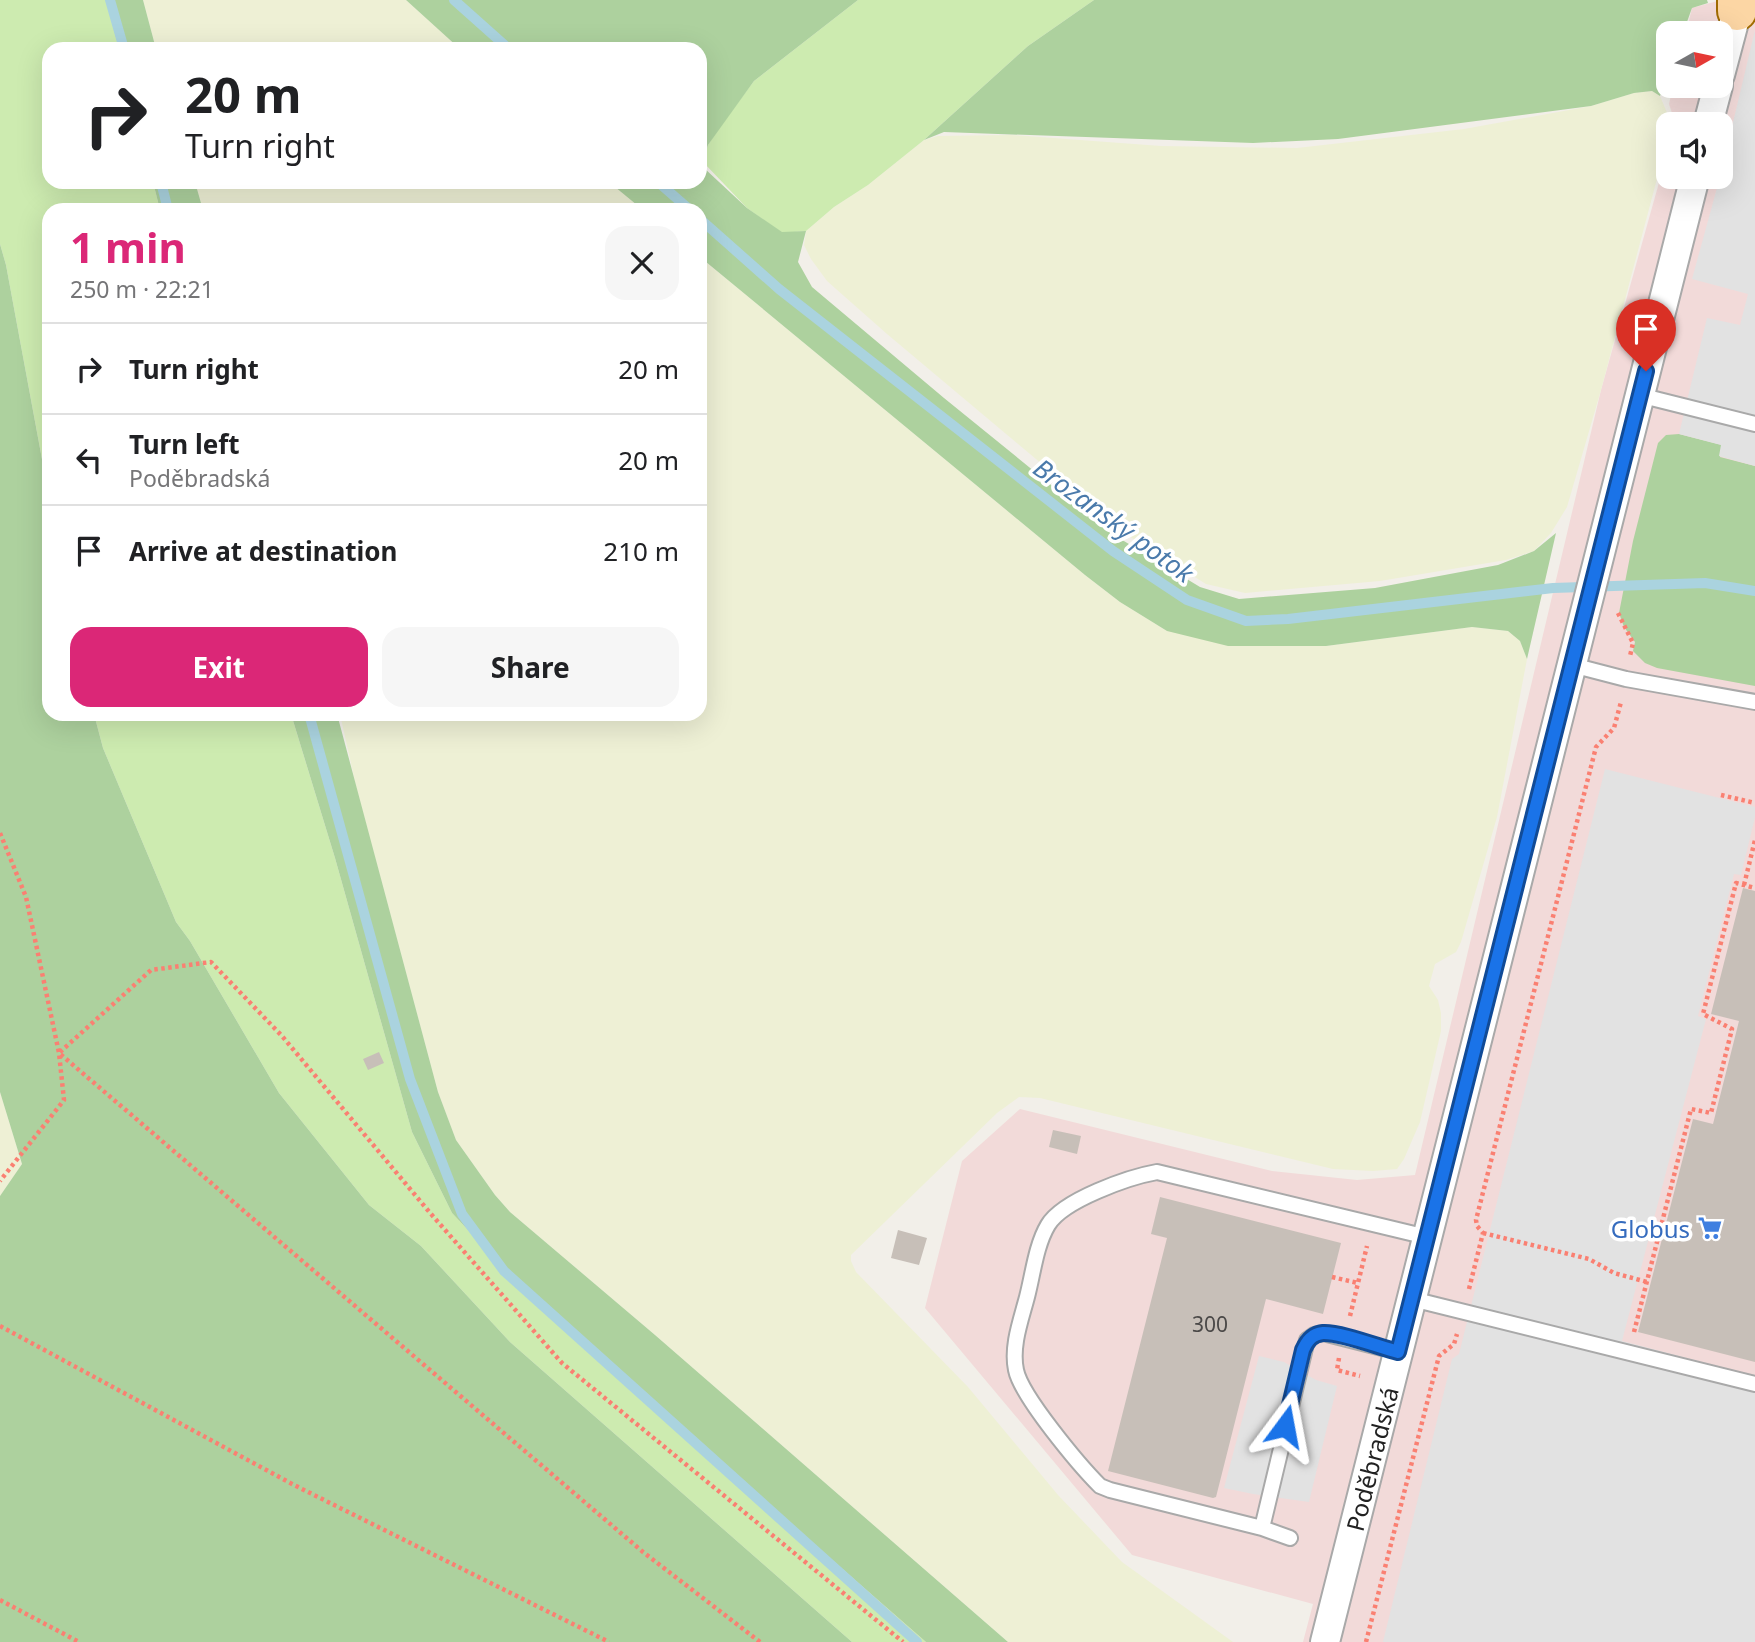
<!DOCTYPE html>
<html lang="en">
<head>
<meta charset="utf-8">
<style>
	body { margin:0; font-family:"Noto Sans",sans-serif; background:#f6f6f6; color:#202124; height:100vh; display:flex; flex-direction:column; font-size:26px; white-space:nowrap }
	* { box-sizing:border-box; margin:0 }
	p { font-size:23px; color:#757577 }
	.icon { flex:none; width:38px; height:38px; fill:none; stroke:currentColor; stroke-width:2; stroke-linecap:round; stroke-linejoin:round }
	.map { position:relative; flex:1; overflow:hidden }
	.sheet { position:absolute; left:42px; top:203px; width:665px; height:518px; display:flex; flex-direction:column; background:#fff; border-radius:21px; box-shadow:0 7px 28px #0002 }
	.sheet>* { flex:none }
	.hud { position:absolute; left:42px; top:42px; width:665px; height:147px; border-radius:21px; box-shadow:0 7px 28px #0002; background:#fff; color:#202124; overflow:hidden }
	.needle { width:46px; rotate:81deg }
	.controls { position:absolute; left:1656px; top:21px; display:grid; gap:14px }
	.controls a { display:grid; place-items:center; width:77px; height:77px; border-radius:14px; background:#fff; box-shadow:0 7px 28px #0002; font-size:35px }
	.pin { position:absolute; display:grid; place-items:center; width:60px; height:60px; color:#fff; margin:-72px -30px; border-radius:50% 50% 50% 0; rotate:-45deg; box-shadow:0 0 7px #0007 }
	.pin .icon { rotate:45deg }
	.me { position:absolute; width:77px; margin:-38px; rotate:13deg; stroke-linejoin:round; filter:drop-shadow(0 0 5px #0008) }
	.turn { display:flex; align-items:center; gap:24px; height:147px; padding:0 28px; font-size:32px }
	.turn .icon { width:91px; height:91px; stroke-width:2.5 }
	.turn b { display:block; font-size:49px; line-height:60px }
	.round { display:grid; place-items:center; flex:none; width:74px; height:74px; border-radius:21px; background:#f6f6f6 }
	.head { display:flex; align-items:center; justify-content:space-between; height:119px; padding:0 28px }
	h1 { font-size:42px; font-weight:700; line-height:52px; color:#db2777 }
	.action { display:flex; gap:14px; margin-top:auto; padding:14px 28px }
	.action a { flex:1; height:80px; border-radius:21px; background:#db2777; color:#fff; font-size:28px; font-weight:700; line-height:80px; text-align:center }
	.action a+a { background:#f6f6f6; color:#202124 }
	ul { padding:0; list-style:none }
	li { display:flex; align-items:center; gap:21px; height:91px; padding:0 28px; border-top:2px solid #e0e0e0 }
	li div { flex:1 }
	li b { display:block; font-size:26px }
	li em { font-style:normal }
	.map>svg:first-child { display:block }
</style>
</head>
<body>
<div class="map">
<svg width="1755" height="1642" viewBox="0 0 1755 1642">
	<rect width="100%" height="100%" fill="#f2efe9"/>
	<!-- commercial -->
	<path fill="#f2dad9" d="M 1721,0 L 1755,0 L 1755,1642 L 1303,1642 L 1313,1604 L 1132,1555 L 925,1308 L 962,1161 L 1020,1109 L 1272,1171 L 1357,1180 L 1415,1175 L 1601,390 L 1660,179 L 1668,138 L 1668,177 L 1720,177 L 1720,124 L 1670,124 L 1672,113 L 1669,104 L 1673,86 L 1720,86 L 1720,33 L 1686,33 L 1692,8 Z"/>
	<!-- farmland -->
	<path fill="#eef0d5" d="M 143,0 L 406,0 L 460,49 L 156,49 Z
		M 1652,91 L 1660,96 L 1668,115 L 1667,141 L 1601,390 L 1567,507 L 1551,533 L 1534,551 L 1506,560 L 1380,581 L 1245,593 L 1206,584 L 1124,533 L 887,334 L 827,281 L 811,259 L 804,245 L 806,231 L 834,207 L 868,185 L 924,140 L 938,136 L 1011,135 L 1161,146 L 1297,148 L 1464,129 L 1591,106 L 1634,93 Z
		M 195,182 L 609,182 L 643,210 L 203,210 Z
		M 700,257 L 1085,575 L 1120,602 L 1167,631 L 1326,646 L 1472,627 L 1508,631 L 1520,641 L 1527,659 L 1497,817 L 1461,942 L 1456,952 L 1435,964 L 1429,986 L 1438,1000 L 1441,1013 L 1441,1031 L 1420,1122 L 1404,1159 L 1397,1169 L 1373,1171 L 1333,1169 L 1040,1098 L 1019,1097 L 997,1113 L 851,1255 L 851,1261 L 856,1272 L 968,1387 L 1058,1495 L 1122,1562 L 1233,1642 L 1008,1642 L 655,1335 L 510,1212 L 495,1195 L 456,1140 L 438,1092 L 356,786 L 340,714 L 700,714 Z
		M 0,1092 L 22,1164 L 0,1196 Z"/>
	<!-- grass -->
	<path fill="#cdebb0" d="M 0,0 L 106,0 L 119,49 L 49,49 L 49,182 L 153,182 L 160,210 L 49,210 L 49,497 L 6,265 L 0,244 Z
		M 858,0 L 1094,0 L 1028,46 L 924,140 L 868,185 L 834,207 L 806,231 L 782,233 L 747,208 L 703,162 L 708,145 L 718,129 L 754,81 Z
		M 94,714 L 291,714 L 335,858 L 412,1132 L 452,1213 L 530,1296 L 926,1642 L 852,1642 L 510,1342 L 421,1246 L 369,1205 L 279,1093 L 190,941 L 176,922 L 103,748 Z"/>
	<!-- forest -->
	<path fill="#add19e" d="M 106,0 L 143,0 L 156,49 L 119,49 Z
		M 406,0 L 858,0 L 754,81 L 708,145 L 703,162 L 704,168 L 747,208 L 782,232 L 806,231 L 798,262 L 812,287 L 944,398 L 1109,532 L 1200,587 L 1239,599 L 1375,588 L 1498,565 L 1534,551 L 1556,533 L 1527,659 L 1520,641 L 1508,631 L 1472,627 L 1326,646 L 1228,646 L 1167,631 L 1120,602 L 1085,575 L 700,257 L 700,210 L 643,210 L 609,182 L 700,182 L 700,49 L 460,49 Z
		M 1094,0 L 1707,0 L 1708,3 L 1692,8 L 1683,33 L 1668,33 L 1668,74 L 1660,96 L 1652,91 L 1634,93 L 1591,106 L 1338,139 L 1253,143 L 944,132 L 924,140 L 1028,46 Z
		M 153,182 L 195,182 L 203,210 L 160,210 Z
		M 0,244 L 6,265 L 49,497 L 49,714 L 94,714 L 103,748 L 176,922 L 190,941 L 279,1093 L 369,1205 L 421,1246 L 510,1342 L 852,1642 L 0,1642 L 0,1196 L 22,1164 L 0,1092 Z
		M 1679,434 L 1722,445 L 1720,457 L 1755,466 L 1755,686 L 1657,668 L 1645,663 L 1633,651 L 1635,642 L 1624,627 L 1619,613 L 1633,541 L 1658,443 L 1666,435 Z
		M 291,714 L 337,714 L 438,1092 L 456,1140 L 495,1195 L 510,1212 L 655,1335 L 1008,1642 L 926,1642 L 530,1296 L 452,1213 L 412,1132 L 335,858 Z"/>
	<!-- parking -->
	<path fill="#e2e2e2" d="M 1755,30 L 1755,466 L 1719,456 L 1721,445 L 1679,434 L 1707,318 L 1740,325 L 1748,294 L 1692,279 L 1720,177 Z
		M 1605,769 L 1755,807 L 1755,817 L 1741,875 L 1734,874 L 1698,1016 L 1706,1019 L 1622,1341 L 1755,1376 L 1755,1642 L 1383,1642 L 1452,1359 L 1459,1354 Z
		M 1259,1356 L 1284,1362 L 1316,1380 L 1337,1386 L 1309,1502 L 1253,1494 L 1224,1488 Z"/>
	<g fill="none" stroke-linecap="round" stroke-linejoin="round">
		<!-- stream -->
		<path stroke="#aad3df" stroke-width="10" d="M 110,0 L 124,49
			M 454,0 L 509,49
			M 161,182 L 168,210
			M 658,182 L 690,210
			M 700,219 L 779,289 L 1113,551 L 1187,600 L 1246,621 L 1288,619 L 1553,588 L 1705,583 L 1755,591
			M 309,714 L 410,1079 L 462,1214 L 504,1271 L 917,1642"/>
	</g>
	<!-- building -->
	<path fill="#c7bfb8" d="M 1743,888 L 1755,891 L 1755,1362 L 1638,1332 L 1693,1119 L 1713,1124 L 1739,1021 L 1711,1014 Z
		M 379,1052 L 384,1063 L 368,1070 L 363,1059 Z
		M 1053,1130 L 1081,1136 L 1077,1154 L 1049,1147 Z
		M 1160,1197 L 1341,1243 L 1323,1314 L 1266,1299 L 1216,1497 L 1213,1498 L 1108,1471 L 1167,1238 L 1151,1234 Z
		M 898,1230 L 927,1238 L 919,1265 L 891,1258 Z"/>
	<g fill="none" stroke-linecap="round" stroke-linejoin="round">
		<!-- lane casing -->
		<g stroke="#a9a9a9" stroke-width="18">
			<path id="lane" d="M 1639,395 L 1755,424
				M 1572,665 L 1626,679 L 1755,702
				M 1412,1299 L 1755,1384
				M 1262,1528 L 1307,1340 L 1314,1335 L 1323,1333 L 1398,1352
				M 1290,1538 L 1262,1528 L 1110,1490 L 1100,1486 C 1080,1466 1021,1396 1016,1370 C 1011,1346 1021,1320 1027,1297 C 1033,1274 1036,1245 1048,1225 C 1063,1200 1129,1177 1157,1172 L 1427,1237"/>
		</g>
		<!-- street casing -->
		<g stroke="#a9a9a9" stroke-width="32">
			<g id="street">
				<path d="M 1720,75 L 1737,11"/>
				<path d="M 1708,124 L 1718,86"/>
				<path id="s1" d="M 1325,1642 L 1695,177"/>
			</g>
		</g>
		<!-- primary casing -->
		<g stroke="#a06b00" stroke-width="42">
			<path id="primary" d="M 1737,11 L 1737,0"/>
		</g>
		<!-- path -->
		<path stroke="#fa8072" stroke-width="4.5" stroke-dasharray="3.5 3.5" stroke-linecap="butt" d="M 1618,613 L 1633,643 L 1630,656
			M 1721,795 L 1755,803
			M 0,833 L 26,897 L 59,1053 L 64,1100 L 0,1181
			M 1744,885 L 1755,840
			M 1483,1233 L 1589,1259 L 1614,1273 L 1647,1282
			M 1332,1277 L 1358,1283
			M 1469,1289 L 1483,1233 L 1477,1226 L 1476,1220 L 1596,747 L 1614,728 L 1621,702
			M 1350,1316 L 1367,1246
			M 0,1326 L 294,1485 L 609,1642
			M 1634,1332 L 1691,1109 L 1711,1113 L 1732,1029 L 1703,1014 L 1736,883 L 1755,888
			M 1339,1358 L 1337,1370 L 1360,1376
			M 0,1600 L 79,1642
			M 760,1642 L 643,1552 L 59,1053 L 151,970 L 211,962 L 282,1036 L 431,1214 L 562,1363 L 903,1642
			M 1366,1642 L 1439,1356 L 1454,1344 L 1457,1334"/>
		<!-- lane -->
		<use href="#lane" stroke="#fff" stroke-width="14"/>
		<!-- street -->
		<use href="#street" stroke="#fff" stroke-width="28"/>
		<!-- primary -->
		<use href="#primary" stroke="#fcd6a4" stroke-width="38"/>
	</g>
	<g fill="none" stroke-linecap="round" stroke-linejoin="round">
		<!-- route casing -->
		<g stroke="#114b97" stroke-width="18">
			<path id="route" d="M 1285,1426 L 1303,1350 C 1307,1341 1312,1334 1323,1333 C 1340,1332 1379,1347 1398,1352 L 1646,371"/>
		</g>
		<!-- route -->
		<use href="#route" stroke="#1a73e8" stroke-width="12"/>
	</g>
	<!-- icons -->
	<defs>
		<g id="supermarket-bare" transform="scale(1.89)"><path d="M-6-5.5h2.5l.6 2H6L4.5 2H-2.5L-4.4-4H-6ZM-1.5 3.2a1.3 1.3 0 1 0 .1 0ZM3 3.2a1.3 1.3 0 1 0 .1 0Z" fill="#3f7fe0" stroke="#fff" stroke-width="2.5" paint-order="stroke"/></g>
	</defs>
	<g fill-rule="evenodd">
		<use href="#supermarket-bare" x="1710" y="1228"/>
	</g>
	<g text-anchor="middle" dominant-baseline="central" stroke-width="7" stroke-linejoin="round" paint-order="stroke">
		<!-- number labels -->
		<g font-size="21" fill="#4b4948">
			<text x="1210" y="1324">300</text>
		</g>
		<!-- shop labels -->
		<g font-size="24" fill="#366cbe" stroke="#fff" text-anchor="end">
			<text x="1690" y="1228">Globus</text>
		</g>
		<!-- street labels -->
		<g font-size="24" fill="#222" stroke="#fff">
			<text stroke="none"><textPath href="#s1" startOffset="189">Poděbradská</textPath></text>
		</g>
		<!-- water labels -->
		<g font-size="26" font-style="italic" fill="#4a7aab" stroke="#fff">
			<text transform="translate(1114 520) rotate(36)">Brozanský potok</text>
		</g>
	</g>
</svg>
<div class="controls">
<a><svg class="needle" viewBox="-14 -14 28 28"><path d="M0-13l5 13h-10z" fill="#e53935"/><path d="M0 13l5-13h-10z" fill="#757577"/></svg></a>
<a><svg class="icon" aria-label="sound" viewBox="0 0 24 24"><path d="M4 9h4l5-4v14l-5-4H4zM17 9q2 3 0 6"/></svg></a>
</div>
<div class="pin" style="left:1646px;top:371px;background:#d93025"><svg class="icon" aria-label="arrive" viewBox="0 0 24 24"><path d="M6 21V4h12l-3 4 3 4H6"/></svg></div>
<svg class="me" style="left:1285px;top:1426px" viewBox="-20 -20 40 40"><path d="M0-17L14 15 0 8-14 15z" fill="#1a73e8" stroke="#fff" stroke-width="4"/></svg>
<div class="hud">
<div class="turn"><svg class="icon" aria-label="right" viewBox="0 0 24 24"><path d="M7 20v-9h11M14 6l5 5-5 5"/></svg><div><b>20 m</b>Turn right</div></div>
</div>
<section class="sheet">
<div class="head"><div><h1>1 min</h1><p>250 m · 22:21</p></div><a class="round"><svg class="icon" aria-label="close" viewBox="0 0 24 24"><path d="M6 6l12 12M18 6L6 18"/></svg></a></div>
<ul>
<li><svg class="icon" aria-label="right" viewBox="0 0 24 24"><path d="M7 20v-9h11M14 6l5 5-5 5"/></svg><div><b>Turn right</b></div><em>20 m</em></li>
<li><svg class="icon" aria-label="left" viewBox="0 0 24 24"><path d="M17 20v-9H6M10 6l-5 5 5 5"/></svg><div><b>Turn left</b><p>Poděbradská</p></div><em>20 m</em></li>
<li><svg class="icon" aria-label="arrive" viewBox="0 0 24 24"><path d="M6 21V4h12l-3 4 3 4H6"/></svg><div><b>Arrive at destination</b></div><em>210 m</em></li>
</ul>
<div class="action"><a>Exit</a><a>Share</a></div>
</section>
</div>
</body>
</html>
